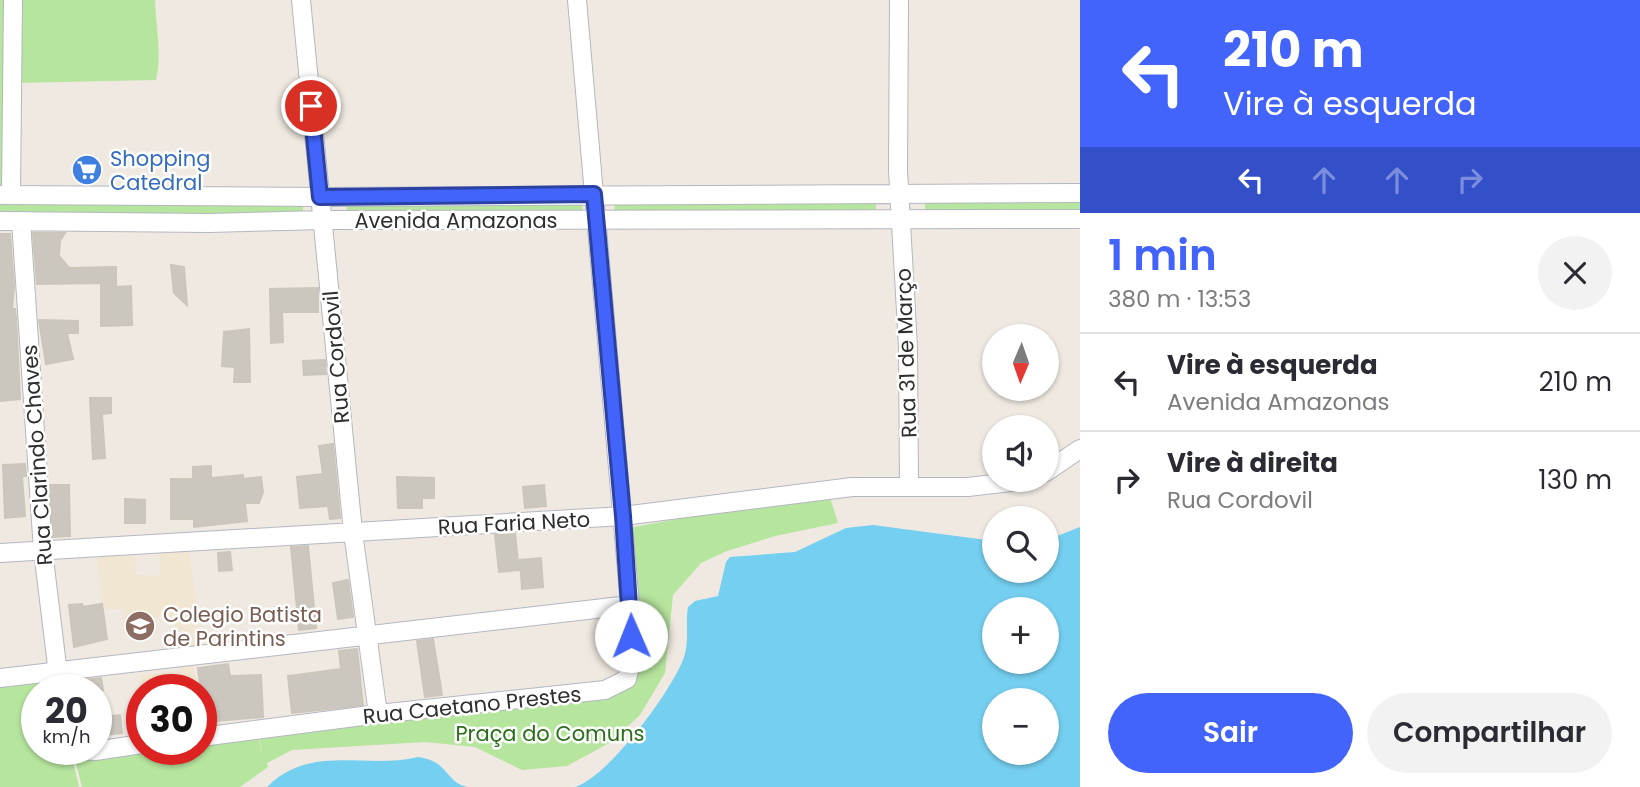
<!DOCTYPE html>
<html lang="pt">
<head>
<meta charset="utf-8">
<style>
	body { margin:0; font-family:Poppins,sans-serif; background:#f2f2f3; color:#2b2b33; height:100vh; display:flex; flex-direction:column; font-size:26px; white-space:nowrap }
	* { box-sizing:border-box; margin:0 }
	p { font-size:23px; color:#7c7c81 }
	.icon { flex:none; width:38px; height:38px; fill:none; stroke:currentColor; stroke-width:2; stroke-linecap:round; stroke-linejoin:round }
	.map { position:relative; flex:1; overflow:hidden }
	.sheet { display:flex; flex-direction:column; background:#fff; width:560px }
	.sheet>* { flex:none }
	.top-card { background:#4264fb; color:#fff; overflow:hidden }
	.needle { width:46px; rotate:182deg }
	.tools { position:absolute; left:982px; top:324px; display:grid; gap:14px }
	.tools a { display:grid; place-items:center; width:77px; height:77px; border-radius:50%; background:#fff; box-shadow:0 2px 5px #0004; font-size:35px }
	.speed { position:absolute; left:21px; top:674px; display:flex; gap:14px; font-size:35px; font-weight:700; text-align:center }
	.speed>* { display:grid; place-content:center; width:91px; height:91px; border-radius:50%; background:#fff; box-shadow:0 2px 5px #0004; line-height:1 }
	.speed small { font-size:18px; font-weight:400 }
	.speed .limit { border:10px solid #d22; background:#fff; color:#111 }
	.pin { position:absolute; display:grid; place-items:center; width:60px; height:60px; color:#fff; margin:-30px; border:4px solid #fff; border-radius:50%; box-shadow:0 2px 7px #0007 }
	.me { position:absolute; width:77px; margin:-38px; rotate:359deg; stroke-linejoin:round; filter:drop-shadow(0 0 5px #0008) }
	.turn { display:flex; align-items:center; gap:24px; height:147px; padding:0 28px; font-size:32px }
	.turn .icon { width:91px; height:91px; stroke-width:2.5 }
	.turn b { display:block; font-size:49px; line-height:60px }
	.lanes { display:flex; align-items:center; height:66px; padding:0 28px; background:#0003; justify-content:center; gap:35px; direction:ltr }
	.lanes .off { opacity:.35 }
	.round { display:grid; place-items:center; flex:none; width:74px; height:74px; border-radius:37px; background:#f2f2f3 }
	.head { display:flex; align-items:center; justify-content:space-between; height:119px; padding:0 28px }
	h1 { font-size:42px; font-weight:600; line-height:52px; color:#4264fb }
	.primary-button { display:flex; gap:14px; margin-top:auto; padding:14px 28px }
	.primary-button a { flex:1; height:80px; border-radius:42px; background:#4264fb; color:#fff; font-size:28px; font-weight:600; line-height:80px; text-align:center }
	.primary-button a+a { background:#f2f2f3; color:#2b2b33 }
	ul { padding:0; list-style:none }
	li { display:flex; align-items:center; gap:21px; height:98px; padding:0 28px; border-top:2px solid #e1e1e2 }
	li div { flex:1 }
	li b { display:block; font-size:26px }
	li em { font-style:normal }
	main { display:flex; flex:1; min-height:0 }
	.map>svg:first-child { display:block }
</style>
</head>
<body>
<main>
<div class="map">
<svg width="1080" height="787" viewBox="0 0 1080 787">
	<rect width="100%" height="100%" fill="#efe9e1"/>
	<!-- education -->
	<path fill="#f0e6d1" d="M 189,549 L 202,645 L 191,647 L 196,689 L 142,690 L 142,694 L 140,675 L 180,671 L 174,617 L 155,617 L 155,635 L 127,637 L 123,609 L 102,609 L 97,554 L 135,552 L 136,575 L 160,576 L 159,550 Z"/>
	<!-- green -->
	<path fill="#b6e59e" d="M 0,0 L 155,0 C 156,28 162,53 156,80 L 15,83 L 14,196 L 0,196 Z
		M 876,199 L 876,214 L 614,214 L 615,200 Z
		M 925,199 L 1080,199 L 1080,212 L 925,213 Z
		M 582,200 L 583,214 L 347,215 L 346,202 Z
		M 0,202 L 303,203 L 303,216 L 0,216 Z
		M 828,491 L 838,523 L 775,536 L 727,551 L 701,563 L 673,595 L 665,673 L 640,715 L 611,742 L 567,766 L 522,770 L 475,747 L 425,742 L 292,750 L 267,763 L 268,767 L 240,787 L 82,787 L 74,755 L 142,749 L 201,749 L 201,738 L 258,734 L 262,757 L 259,735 L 561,699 L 628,674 L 629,528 Z
		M 57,680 L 59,689 L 37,690 L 37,749 L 70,749 L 79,787 L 0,787 L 0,686 Z"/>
	<!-- water -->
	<path fill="#75cff0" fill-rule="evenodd" d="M 873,525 L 994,541 L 994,570 L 1046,570 L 1047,540 L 1080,527 L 1080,787 L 575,787 C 607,778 670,693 683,660 C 690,643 685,624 688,607 L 695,601 L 718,596 L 726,562 L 730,557 L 795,552 L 846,528 ZM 994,609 L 1046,609 L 1046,662 L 994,662 ZM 994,700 L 1046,700 L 1046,752 L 994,752 Z
		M 418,757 C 449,761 444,781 467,787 L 267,787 C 311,743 365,770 418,757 Z"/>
	<!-- building -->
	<path fill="#cbc7bf" stroke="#cbc5ba" stroke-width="2" d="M 33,233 L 65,233 L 60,241 L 59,256 L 69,268 L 116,267 L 116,287 L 131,286 L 132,325 L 101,326 L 101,283 L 37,284 Z
		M 0,234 L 10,234 L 14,286 L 12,309 L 15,309 L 16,318 L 20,399 L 0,401 Z
		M 171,265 L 184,267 L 187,305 L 174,293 Z
		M 318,288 L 318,312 L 282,312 L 283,342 L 271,343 L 270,289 Z
		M 39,320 L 78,321 L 78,333 L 67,333 L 73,359 L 46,364 Z
		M 249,329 L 250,382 L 234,382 L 235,367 L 222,366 L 224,332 Z
		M 325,360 L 326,374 L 304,375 L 303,361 Z
		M 90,398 L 111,398 L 111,413 L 102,414 L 105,458 L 93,459 Z
		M 333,444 L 340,518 L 330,519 L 328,506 L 300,508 L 297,477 L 323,474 L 319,446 Z
		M 25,464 L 26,476 L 22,476 L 25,516 L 5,518 L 3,465 Z
		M 211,466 L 211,478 L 243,475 L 243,479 L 261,477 L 263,492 L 259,503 L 245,503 L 247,521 L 194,527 L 194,519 L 171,519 L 171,479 L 193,479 L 193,467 Z
		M 397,477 L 434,478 L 434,498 L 422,498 L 422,508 L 398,508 Z
		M 50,485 L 69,485 L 70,536 L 53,537 Z
		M 544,485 L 546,506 L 525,508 L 523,487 Z
		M 125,499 L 145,500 L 145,523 L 125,523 Z
		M 515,534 L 519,570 L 499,572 L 495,535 Z
		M 308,546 L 316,628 L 299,630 L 291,547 Z
		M 230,552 L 232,570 L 219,571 L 218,553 Z
		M 541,558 L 543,587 L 522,589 L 520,560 Z
		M 348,580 L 353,617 L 338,619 L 333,583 Z
		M 82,604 L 83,607 L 102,604 L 107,639 L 74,647 L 69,605 Z
		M 433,639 L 442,695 L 425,697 L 417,641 Z
		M 357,649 L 363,705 L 292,713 L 288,676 L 341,669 L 339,651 Z
		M 228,664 L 230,676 L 261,675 L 263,717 L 205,722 L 198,668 Z
		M 101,678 L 103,690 L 71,690 L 70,681 Z
		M 120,715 L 122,733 L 96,736 L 96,718 Z"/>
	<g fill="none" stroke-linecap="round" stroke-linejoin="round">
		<!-- minor casing -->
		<g stroke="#b4b7c1" stroke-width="20">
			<path id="minor" d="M 301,0 L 353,532 L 378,714
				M 899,0 L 898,170 L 908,347 L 909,486
				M 0,195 L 320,197 L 1080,193
				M 11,195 L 13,0
				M 0,221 L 209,223 L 323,220 L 1080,219
				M 21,221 L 43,551 L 60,690
				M 1046,472 L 1080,449
				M 0,553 L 623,516 L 852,487 L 968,487 L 1027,480
				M 0,678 L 630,605
				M 201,737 L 378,714 L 605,690 L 627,679 L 631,662 L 630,605 L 577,0
				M 68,749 L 95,751 L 142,744"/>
		</g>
		<!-- minor -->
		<use href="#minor" stroke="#fff" stroke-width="18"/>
	</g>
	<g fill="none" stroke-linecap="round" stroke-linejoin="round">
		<!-- route casing -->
		<g stroke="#2b41a3" stroke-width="18">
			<path id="route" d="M 311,106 L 320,197 L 594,194 L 623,516 L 631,636"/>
		</g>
		<!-- route -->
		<use href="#route" stroke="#4264fb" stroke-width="12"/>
	</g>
	<!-- icons -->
	<defs>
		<g id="supermarket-disc" transform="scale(1.575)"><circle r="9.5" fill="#3f7fe0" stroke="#fff"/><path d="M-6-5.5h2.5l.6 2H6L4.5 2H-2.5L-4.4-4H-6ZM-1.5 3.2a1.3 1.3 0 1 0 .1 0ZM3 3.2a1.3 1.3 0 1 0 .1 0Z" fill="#fff"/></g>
		<g id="school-disc" transform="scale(1.575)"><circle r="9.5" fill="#8d6e63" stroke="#fff"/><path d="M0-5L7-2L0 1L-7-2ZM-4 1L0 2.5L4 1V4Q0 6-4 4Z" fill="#fff"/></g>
	</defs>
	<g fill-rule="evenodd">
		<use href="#supermarket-disc" x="87" y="170"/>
		<use href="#school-disc" x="140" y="626"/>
	</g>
	<g text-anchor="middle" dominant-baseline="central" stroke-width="5" stroke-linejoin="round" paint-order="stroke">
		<!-- shop labels -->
		<g font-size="21" fill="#366cbe" stroke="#fff" text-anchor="start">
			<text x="110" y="158">Shopping<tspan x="110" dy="24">Catedral</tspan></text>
		</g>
		<!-- street labels -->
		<g font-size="21" fill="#2e2e2e" stroke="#fff">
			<text x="456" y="220">Avenida Amazonas</text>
			<text transform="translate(906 353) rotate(-92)">Rua 31 de Março</text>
			<text transform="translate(336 357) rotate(-95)">Rua Cordovil</text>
			<text transform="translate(37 455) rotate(-94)">Rua Clarindo Chaves</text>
			<text transform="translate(514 523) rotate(-3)">Rua Faria Neto</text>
			<text transform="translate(472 705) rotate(-6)">Rua Caetano Prestes</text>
		</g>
		<!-- education labels -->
		<g font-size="21" fill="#785e54" stroke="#fff" text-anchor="start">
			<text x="163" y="614">Colegio Batista<tspan x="163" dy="24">de Parintins</tspan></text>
		</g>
		<!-- park labels -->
		<g font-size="21" fill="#2c6e1b" stroke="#fff">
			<text x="550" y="733">Praça do Comuns</text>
		</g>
	</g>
</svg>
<div class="tools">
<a><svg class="needle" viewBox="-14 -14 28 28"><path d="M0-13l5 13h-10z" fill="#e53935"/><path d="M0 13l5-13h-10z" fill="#7c7c81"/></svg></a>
<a><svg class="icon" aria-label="sound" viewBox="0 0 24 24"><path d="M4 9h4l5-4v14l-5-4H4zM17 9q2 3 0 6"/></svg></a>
<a><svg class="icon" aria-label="search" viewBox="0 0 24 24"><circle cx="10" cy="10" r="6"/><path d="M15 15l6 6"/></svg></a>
<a>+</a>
<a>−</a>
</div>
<div class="speed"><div>20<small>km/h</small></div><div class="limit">30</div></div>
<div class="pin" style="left:311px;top:106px;background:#d93025"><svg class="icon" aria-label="arrive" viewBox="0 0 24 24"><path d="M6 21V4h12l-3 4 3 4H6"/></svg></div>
<svg class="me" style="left:631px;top:636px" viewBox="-20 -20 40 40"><circle r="19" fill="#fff"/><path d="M0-13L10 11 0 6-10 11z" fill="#4264fb"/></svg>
</div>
<section class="sheet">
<div class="top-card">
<div class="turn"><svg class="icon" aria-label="left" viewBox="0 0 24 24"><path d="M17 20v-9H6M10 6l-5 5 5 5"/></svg><div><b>210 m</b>Vire à esquerda</div></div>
<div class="lanes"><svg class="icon" aria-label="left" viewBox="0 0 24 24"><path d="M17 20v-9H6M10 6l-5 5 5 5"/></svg><svg class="icon off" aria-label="ahead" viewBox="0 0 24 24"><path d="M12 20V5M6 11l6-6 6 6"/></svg><svg class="icon off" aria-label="ahead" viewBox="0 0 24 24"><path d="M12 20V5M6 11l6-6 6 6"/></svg><svg class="icon off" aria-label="right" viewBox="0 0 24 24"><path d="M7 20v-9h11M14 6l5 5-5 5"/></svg></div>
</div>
<div class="head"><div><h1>1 min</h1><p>380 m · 13:53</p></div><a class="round"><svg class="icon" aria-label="close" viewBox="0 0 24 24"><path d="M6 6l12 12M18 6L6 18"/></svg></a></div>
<ul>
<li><svg class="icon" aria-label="left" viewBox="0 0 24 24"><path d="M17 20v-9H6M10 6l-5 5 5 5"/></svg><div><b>Vire à esquerda</b><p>Avenida Amazonas</p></div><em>210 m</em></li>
<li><svg class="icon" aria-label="right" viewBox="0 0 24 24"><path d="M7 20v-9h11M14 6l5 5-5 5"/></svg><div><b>Vire à direita</b><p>Rua Cordovil</p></div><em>130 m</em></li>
</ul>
<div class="primary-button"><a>Sair</a><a>Compartilhar</a></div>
</section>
</main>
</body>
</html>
